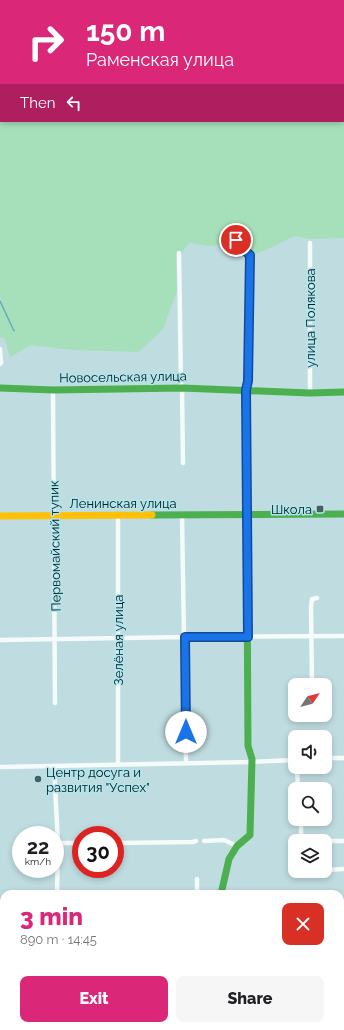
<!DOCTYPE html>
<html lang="en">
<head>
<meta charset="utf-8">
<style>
	body { margin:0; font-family:Raleway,sans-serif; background:#f6f6f6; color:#202124; height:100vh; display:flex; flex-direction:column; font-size:15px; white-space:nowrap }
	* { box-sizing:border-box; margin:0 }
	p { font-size:13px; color:#757577 }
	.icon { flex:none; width:22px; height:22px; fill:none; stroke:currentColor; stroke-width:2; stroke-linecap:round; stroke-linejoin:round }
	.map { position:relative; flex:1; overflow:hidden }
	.drawer { position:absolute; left:0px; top:890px; width:344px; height:140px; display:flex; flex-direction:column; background:#fff; border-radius:12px 12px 0 0; box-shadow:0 2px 6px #0003 }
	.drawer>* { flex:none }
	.guide { position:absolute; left:0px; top:0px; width:344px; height:122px; box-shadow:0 2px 6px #0003; background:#db2777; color:#fff; overflow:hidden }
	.needle { width:26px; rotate:55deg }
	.controls { position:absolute; left:288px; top:678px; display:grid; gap:8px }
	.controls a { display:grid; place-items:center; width:44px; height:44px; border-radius:8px; background:#fff; box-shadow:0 2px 6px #0003; font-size:20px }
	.speed { position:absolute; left:12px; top:826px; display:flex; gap:8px; font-size:20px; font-weight:700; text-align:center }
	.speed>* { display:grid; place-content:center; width:52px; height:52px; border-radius:50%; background:#fff; box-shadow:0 2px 6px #0003; line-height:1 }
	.speed small { font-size:10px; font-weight:400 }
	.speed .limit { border:6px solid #d22; background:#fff; color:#111 }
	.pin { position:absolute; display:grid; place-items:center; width:34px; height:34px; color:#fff; margin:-17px; border:2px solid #fff; border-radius:50%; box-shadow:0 1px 4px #0007 }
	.me { position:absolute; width:44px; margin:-22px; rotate:0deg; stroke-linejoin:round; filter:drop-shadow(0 0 3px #0008) }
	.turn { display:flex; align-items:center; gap:14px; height:84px; padding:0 20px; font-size:18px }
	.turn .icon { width:52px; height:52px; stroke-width:2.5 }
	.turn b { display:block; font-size:28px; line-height:34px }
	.then { display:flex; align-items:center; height:38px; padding:0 20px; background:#0003; gap:8px; font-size:15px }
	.round { display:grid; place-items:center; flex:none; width:42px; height:42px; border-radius:8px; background:#f6f6f6 }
	.headline { display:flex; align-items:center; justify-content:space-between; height:68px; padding:0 20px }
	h1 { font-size:24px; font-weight:800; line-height:30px; color:#db2777 }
	.button { display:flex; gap:8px; margin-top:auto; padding:8px 20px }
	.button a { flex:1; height:46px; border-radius:8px; background:#db2777; color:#fff; font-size:16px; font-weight:800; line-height:46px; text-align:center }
	.button a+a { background:#f6f6f6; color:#202124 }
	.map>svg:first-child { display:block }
</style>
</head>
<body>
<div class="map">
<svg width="344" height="1030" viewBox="0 0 344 1030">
	<rect width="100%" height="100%" fill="#bfdce0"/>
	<!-- green -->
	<path fill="#a6e0ba" d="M 0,0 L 159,0 L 1,1 L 0,17 Z
		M 185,0 L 344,0 L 344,238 L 311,239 L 295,236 L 266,250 L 254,254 L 243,234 C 236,237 229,241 222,244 C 213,248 199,245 190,242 L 176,260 L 177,291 L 163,329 L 139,352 L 73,350 L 31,345 L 10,357 L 5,339 L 0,337 L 0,304 L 1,301 L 0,296 L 0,29 L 1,121 L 343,121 L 343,1 Z"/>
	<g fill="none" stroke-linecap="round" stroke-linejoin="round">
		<!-- stream -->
		<path stroke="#65acb6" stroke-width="1.5" d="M 0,301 L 14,331"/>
		<!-- street -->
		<path stroke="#f5fafa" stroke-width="4.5" d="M 318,0 L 319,1
			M 343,18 L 344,17
			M 179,253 L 181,388
			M 0,349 L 1,363 L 0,364
			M 182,388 L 183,463
			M 53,390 L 55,703
			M 310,393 L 310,243
			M 182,515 L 186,763
			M 0,640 L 185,637 L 344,636
			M 312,685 L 311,607 L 312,599 L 317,598
			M 325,758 L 344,758
			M 118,765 L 118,515
			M 54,766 L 58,843 L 57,894
			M 0,767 L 251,762 L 295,760
			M 297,767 L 298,789
			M 204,841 L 224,840 L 237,846
			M 301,841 L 301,819
			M 313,841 L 344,841
			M 58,843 L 81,843
			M 115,843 L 193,842 L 196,841
			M 325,870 L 344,869
			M 197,879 L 197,894
			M 0,960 L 4,962
			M 340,1013 L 344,1013
			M 0,1021 L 4,1024
			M 7,1026 L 12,1030
			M 219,1026 L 219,1030
			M 320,1026 L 321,1030
			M 27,1030 L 34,1026"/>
		<!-- fast -->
		<path stroke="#4caf50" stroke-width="7" d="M 0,388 L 53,390 L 182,388 L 310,393 L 344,392
			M 152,515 L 344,514
			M 221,894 L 229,859 L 237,846 L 250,835 L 252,759 L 248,746 L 246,395"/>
		<!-- slow -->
		<path stroke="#ffc107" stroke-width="7" d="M 0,516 L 152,515"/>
		<!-- jam -->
		<path stroke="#c62828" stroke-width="7" d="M 236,240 L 238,245 L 250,255 L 248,381 L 246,395"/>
	</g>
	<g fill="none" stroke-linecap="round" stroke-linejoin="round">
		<!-- route casing -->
		<g stroke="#114b97" stroke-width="10">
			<path id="route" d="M 186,732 L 185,637 L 248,637 L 246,390 L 248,381 L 250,255 L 238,245 L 236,240"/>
		</g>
		<!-- route -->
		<use href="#route" stroke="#1a73e8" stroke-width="7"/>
	</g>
	<!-- markers -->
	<g fill="#475f63" stroke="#b1e6ee" stroke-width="1.5">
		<rect x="316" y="505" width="8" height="8" rx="2"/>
		<circle cx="38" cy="779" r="4"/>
	</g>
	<g text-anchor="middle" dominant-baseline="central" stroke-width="3" stroke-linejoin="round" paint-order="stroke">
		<!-- street labels -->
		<g font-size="13" fill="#071c1f" stroke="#b1e6ee">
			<text transform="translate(310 318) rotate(-90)">улица Полякова</text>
			<text transform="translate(123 377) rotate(-1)">Новосельская улица</text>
			<text x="123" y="503">Ленинская улица</text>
			<text transform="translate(55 546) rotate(-91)">Первомайский тупик</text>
			<text transform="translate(118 640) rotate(-90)">Зелёная улица</text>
		</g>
		<!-- poi labels -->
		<g font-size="13" fill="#071c1f" stroke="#b1e6ee" text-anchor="end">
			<text x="312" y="509">Школа</text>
			<text x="46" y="772" text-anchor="start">Центр досуга и<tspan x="46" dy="15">развития "Успех"</tspan></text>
		</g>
	</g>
</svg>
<div class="controls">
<a><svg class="needle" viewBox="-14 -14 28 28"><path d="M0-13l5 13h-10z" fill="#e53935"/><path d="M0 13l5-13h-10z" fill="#757577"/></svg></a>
<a><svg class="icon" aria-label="sound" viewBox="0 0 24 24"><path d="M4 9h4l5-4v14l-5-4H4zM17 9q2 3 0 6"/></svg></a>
<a><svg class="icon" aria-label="search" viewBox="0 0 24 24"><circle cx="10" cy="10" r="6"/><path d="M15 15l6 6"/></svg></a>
<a><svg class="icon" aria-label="layers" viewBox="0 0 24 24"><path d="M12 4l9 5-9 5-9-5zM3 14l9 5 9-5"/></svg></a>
</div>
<div class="speed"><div>22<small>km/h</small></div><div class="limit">30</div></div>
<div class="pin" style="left:236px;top:240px;background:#d93025"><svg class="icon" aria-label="arrive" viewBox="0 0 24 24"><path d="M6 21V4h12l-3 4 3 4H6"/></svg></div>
<svg class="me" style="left:186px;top:732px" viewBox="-20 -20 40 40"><circle r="19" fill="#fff"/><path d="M0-13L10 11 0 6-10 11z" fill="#1a73e8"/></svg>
<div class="guide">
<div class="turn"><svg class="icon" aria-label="right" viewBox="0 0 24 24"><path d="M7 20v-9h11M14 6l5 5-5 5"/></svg><div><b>150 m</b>Раменская улица</div></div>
<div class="then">Then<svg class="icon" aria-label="left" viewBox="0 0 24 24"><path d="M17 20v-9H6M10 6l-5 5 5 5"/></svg></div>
</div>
<section class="drawer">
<div class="headline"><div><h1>3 min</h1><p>890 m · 14:45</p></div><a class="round" style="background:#d93025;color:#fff"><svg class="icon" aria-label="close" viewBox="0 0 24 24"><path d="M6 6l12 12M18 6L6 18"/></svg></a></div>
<div class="button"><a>Exit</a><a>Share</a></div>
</section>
</div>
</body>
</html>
